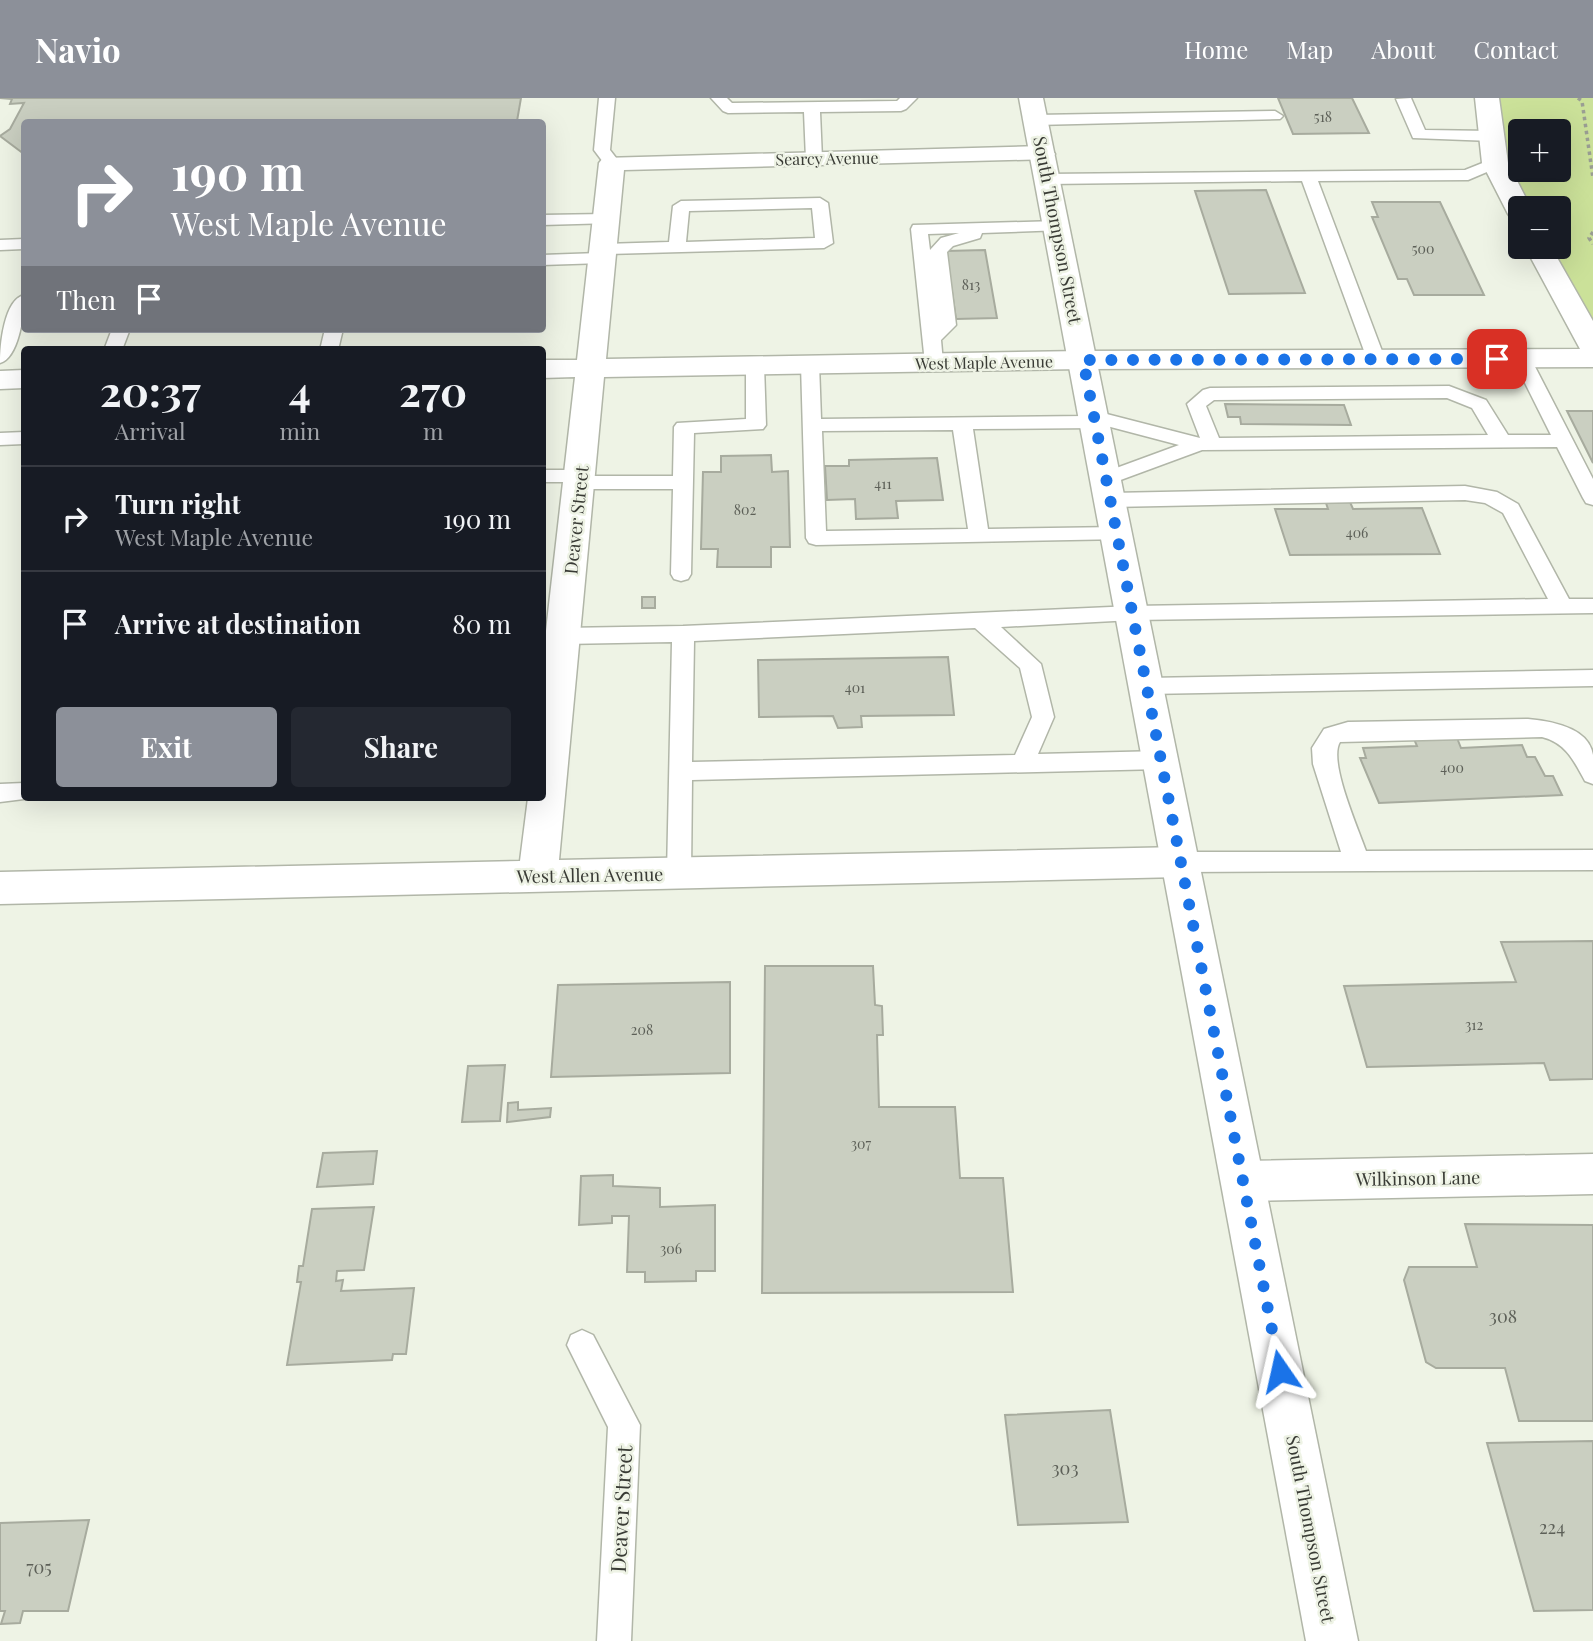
<!DOCTYPE html>
<html lang="en">
<head>
<meta charset="utf-8">
<style>
	body { margin:0; font-family:"Playfair Display",serif; background:#242831; color:#f1f3f6; height:100vh; display:flex; flex-direction:column; font-size:26px; white-space:nowrap }
	* { box-sizing:border-box; margin:0 }
	p { font-size:23px; color:#9ea1a6 }
	.icon { flex:none; width:38px; height:38px; fill:none; stroke:currentColor; stroke-width:2; stroke-linecap:round; stroke-linejoin:round }
	.map { position:relative; flex:1; overflow:hidden }
	.panel { position:absolute; left:21px; top:248px; width:525px; height:455px; display:flex; flex-direction:column; background:#171b24; border-radius:7px; box-shadow:0 7px 28px #0002 }
	.panel>* { flex:none }
	.top-card { position:absolute; left:21px; top:21px; width:525px; height:214px; border-radius:7px; box-shadow:0 7px 28px #0002; background:#8c9099; color:#fff; overflow:hidden }
	.fabs { position:absolute; left:1508px; top:21px; display:grid; gap:14px }
	.fabs a { display:grid; place-items:center; width:63px; height:63px; border-radius:7px; background:#171b24; box-shadow:0 7px 28px #0002; font-size:35px }
	.pin { position:absolute; display:grid; place-items:center; width:60px; height:60px; color:#fff; margin:-30px; border-radius:14px; box-shadow:0 4px 10px #0006 }
	.me { position:absolute; width:77px; margin:-38px; rotate:349deg; stroke-linejoin:round; filter:drop-shadow(0 0 5px #0008) }
	.turn { display:flex; align-items:center; gap:24px; height:147px; padding:0 35px; font-size:32px }
	.turn .icon { width:91px; height:91px; stroke-width:2.5 }
	.turn b { display:block; font-size:49px; line-height:60px }
	.then { display:flex; align-items:center; height:66px; padding:0 35px; background:#0003; gap:14px; font-size:26px }
	.eta { display:flex; justify-content:space-evenly; align-items:center; height:119px; text-align:center }
	.eta b { font-size:42px; font-weight:700; line-height:49px }
	.button { display:flex; gap:14px; margin-top:auto; padding:14px 35px }
	.button a { flex:1; height:80px; border-radius:7px; background:#8c9099; color:#fff; font-size:28px; font-weight:700; line-height:80px; text-align:center }
	.button a+a { background:#242831; color:#f1f3f6 }
	ul { padding:0; list-style:none }
	li { display:flex; align-items:center; gap:21px; height:105px; padding:0 35px; border-top:2px solid #363941 }
	li div { flex:1 }
	li b { display:block; font-size:26px }
	li em { font-style:normal }
	header { display:flex; align-items:center; gap:42px; box-sizing:border-box; height:98px; padding:0 35px; background:#8c9099; color:#fff }
	header strong { font-size:33px }
	nav { display:flex; gap:38px; margin-inline-start:auto; font-size:24px }
	.map>svg:first-child { display:block }
</style>
</head>
<body>
<header>
<strong>Navio</strong>
<nav><a>Home</a><a>Map</a><a>About</a><a>Contact</a></nav>
</header>
<div class="map">
<svg width="1593" height="1543" viewBox="0 0 1593 1543">
	<rect width="100%" height="100%" fill="#eef3e5"/>
	<!-- green -->
	<path fill="#cbe199" fill-rule="evenodd" d="M 1487,0 L 1593,0 L 1593,249 L 1538,149 L 1559,149 L 1559,110 L 1521,110 ZM 1521,33 L 1559,33 L 1559,72 L 1521,72 Z"/>
	<!-- building -->
	<path fill="#cacfc1" stroke="#a7ab9e" stroke-width="2" d="M 0,0 L 521,0 L 517,23 L 532,23 L 532,24 L 24,24 L 24,56 L 0,38 L 10,31 L 24,5 L 10,6 L 12,1 Z
		M 1278,0 L 1352,0 L 1369,35 L 1293,36 Z
		M 1266,92 L 1305,195 L 1229,196 L 1195,93 Z
		M 1372,104 L 1440,104 L 1484,197 L 1414,197 L 1407,181 L 1398,181 L 1372,119 L 1378,119 Z
		M 985,152 L 997,220 L 956,221 L 946,153 Z
		M 1225,306 L 1344,307 L 1351,327 L 1241,326 L 1240,319 L 1228,319 Z
		M 1567,313 L 1593,313 L 1593,365 Z
		M 771,357 L 772,374 L 788,373 L 790,449 L 771,449 L 771,469 L 717,469 L 718,451 L 701,451 L 703,374 L 721,374 L 721,358 Z
		M 937,360 L 943,402 L 896,403 L 898,420 L 856,421 L 855,401 L 827,402 L 825,368 L 849,368 L 849,362 Z
		M 1350,404 L 1353,411 L 1422,410 L 1440,456 L 1290,457 L 1275,411 L 1328,411 L 1326,405 Z
		M 642,499 L 655,499 L 655,510 L 642,510 Z
		M 948,559 L 954,617 L 861,618 L 862,629 L 838,630 L 833,618 L 759,619 L 758,562 Z
		M 1457,640 L 1461,650 L 1522,647 L 1527,659 L 1535,659 L 1545,678 L 1553,678 L 1562,697 L 1379,705 L 1360,660 L 1366,660 L 1363,650 L 1417,648 L 1414,641 Z
		M 1593,843 L 1593,981 L 1550,982 L 1544,965 L 1367,969 L 1344,888 L 1516,884 L 1501,844 Z
		M 765,868 L 873,868 L 875,907 L 882,908 L 883,937 L 877,937 L 879,1009 L 955,1009 L 960,1080 L 1003,1080 L 1013,1194 L 762,1195 Z
		M 730,884 L 730,975 L 551,979 L 558,887 Z
		M 505,967 L 500,1023 L 462,1024 L 468,968 Z
		M 518,1004 L 518,1012 L 551,1010 L 550,1019 L 507,1024 L 508,1005 Z
		M 377,1053 L 373,1086 L 317,1089 L 323,1055 Z
		M 613,1077 L 613,1088 L 660,1090 L 660,1109 L 715,1107 L 715,1173 L 696,1173 L 696,1183 L 645,1184 L 645,1174 L 627,1174 L 629,1118 L 612,1118 L 612,1125 L 579,1127 L 581,1078 Z
		M 374,1109 L 364,1172 L 337,1173 L 336,1183 L 343,1182 L 341,1193 L 414,1190 L 406,1256 L 393,1256 L 392,1262 L 287,1267 L 301,1184 L 297,1184 L 299,1168 L 303,1168 L 312,1111 Z
		M 1465,1126 L 1593,1127 L 1593,1323 L 1519,1323 L 1505,1270 L 1436,1270 L 1426,1264 L 1404,1182 L 1409,1169 L 1477,1169 Z
		M 1110,1312 L 1128,1424 L 1018,1427 L 1005,1317 Z
		M 1593,1343 L 1593,1512 L 1534,1513 L 1487,1345 Z
		M 89,1422 L 68,1513 L 23,1513 L 20,1525 L 1,1526 L 5,1513 L 0,1513 L 0,1425 Z"/>
	<g fill="none" stroke-linecap="round" stroke-linejoin="round">
		<!-- service casing -->
		<g stroke="#b1b6a8" stroke-width="3">
			<path id="service" d="M 599,0 L 615,0 L 610,52 L 620,65 L 612,70 L 606,68 L 594,52 Z
				M 711,0 L 727,0 L 732,5 L 897,3 L 900,0 L 917,0 L 906,11 L 901,13 L 820,14 L 822,61 L 814,66 L 806,61 L 804,14 L 728,15 L 723,13 Z
				M 1411,0 L 1425,32 L 1492,33 L 1500,38 L 1492,43 L 1413,40 L 1396,1 Z
				M 1275,13 L 1283,18 L 1280,21 L 1036,27 L 1028,22 L 1036,17 Z
				M 1495,60 L 1501,62 L 1503,65 L 1501,68 L 1468,82 L 1318,83 L 1385,261 L 1376,267 L 1367,261 L 1302,83 L 1047,86 L 1039,81 L 1047,76 L 1465,72 Z
				M 820,100 L 828,105 L 833,145 L 824,150 L 608,156 L 612,160 L 603,165 L 542,167 L 542,157 L 599,155 L 595,151 L 604,146 L 669,144 L 673,108 L 681,103 ZM 812,110 L 815,140 L 686,144 L 689,113 Z
				M 606,116 L 614,121 L 612,125 L 542,127 L 542,117 Z
				M 1057,123 L 1063,124 L 1065,128 L 1063,132 L 982,135 L 980,140 L 953,148 L 947,154 L 956,227 L 941,242 L 943,265 L 934,271 L 927,269 L 925,265 L 911,131 L 913,127 ZM 959,135 L 941,140 L 930,152 L 928,136 Z
				M 24,141 L 24,151 L 0,152 L 0,142 Z
				M 24,197 C 25,213 19,260 0,265 C 0,247 4,202 24,197 Z
				M 112,231 L 130,231 L 122,252 L 104,252 Z
				M 325,231 L 343,231 L 338,252 L 320,252 Z
				M 1522,255 L 1531,261 L 1593,381 L 1593,407 L 1586,405 L 1583,400 L 1557,349 L 1202,352 L 1107,387 L 1100,386 L 1097,381 L 1100,376 L 1179,347 L 1103,327 L 1096,330 L 973,331 L 988,431 L 1118,429 L 1125,431 L 1128,436 L 1125,441 L 816,447 L 809,445 L 806,440 L 801,266 L 803,262 L 810,260 L 819,266 L 821,321 L 1086,318 L 1095,313 L 1200,340 L 1187,306 L 1203,292 L 1210,290 L 1449,288 L 1486,302 L 1508,337 L 1551,337 L 1513,261 ZM 1447,300 L 1472,310 L 1488,337 L 1219,340 L 1206,308 L 1214,302 ZM 953,332 L 968,431 L 826,433 L 822,333 Z
				M 755,261 L 764,267 L 766,327 L 763,331 L 694,335 L 691,476 L 688,481 L 681,483 L 674,481 L 671,476 L 673,391 L 580,391 L 573,390 L 571,384 L 542,384 L 542,372 L 588,372 L 590,378 L 673,378 L 674,329 L 677,325 L 746,321 L 746,267 Z
				M 24,334 L 24,346 L 0,347 L 0,335 Z
				M 1465,388 L 1497,394 L 1518,406 L 1569,501 L 1593,501 L 1593,515 L 1133,522 L 1001,529 L 1041,566 L 1054,619 L 1038,656 L 1162,653 L 1170,656 L 1174,662 L 1170,668 L 1162,671 L 692,682 L 691,776 L 688,783 L 679,786 L 670,783 L 667,776 L 672,544 L 563,546 L 555,543 L 552,538 L 555,533 L 563,530 L 683,528 L 1133,508 L 1548,501 L 1503,415 L 1485,405 L 1465,402 L 1111,409 L 1104,407 L 1101,402 L 1104,397 L 1111,395 ZM 975,530 L 1020,570 L 1032,619 L 1015,657 L 692,664 L 694,543 Z
				M 1593,572 L 1593,588 L 1147,596 L 1139,594 L 1136,588 L 1139,582 L 1147,580 Z
				M 1528,621 C 1550,623 1589,629 1593,657 C 1593,666 1593,677 1593,686 L 1585,683 C 1574,663 1566,645 1542,639 L 1340,644 C 1328,663 1358,730 1366,753 L 1593,752 L 1593,772 L 1181,774 L 1172,771 L 1169,764 L 1172,757 L 1181,754 L 1341,754 L 1313,666 L 1312,650 L 1324,631 L 1348,624 Z
				M 24,685 L 24,700 L 32,700 L 0,704 L 0,686 Z
				M 582,1232 L 593,1237 L 640,1327 L 631,1543 L 597,1543 L 608,1329 L 567,1247 L 571,1237 Z"/>
		</g>
		<!-- minor casing -->
		<g stroke="#b1b6a8" stroke-width="3">
			<path id="minor" d="M 1475,0 L 1499,0 L 1508,65 L 1531,110 L 1521,110 L 1521,124 L 1512,122 L 1508,116 L 1482,65 Z
				M 1042,48 L 1051,51 L 1055,56 L 1051,61 L 624,72 L 606,261 L 1083,253 L 1580,251 L 1525,149 L 1551,149 L 1593,223 L 1593,269 L 1083,271 L 604,279 L 559,762 L 1181,749 L 1195,753 L 1200,764 L 1195,775 L 1181,779 L 0,806 L 0,774 L 520,763 L 528,700 L 542,700 L 542,568 L 575,279 L 542,280 L 542,262 L 577,262 L 599,65 L 603,60 Z
				M 24,272 L 24,290 L 0,291 L 0,273 Z
				M 1593,1056 L 1593,1096 L 1243,1103 L 1227,1097 L 1221,1083 L 1227,1069 L 1243,1063 Z"/>
		</g>
		<!-- primary casing -->
		<g stroke="#b1b6a8" stroke-width="3">
			<path id="primary" d="M 1019,0 L 1043,0 L 1358,1543 L 1306,1543 Z"/>
		</g>
		<!-- path -->
		<path stroke="#9a9e93" stroke-width="3.5" stroke-dasharray="3.5 3.5" stroke-linecap="butt" d="M 1578,0 L 1582,3 L 1593,80
			M 1593,134 L 1589,140 L 1593,146"/>
		<!-- service -->
		<use href="#service" fill="#fff" fill-rule="evenodd"/>
		<!-- minor -->
		<use href="#minor" fill="#fff" fill-rule="evenodd"/>
		<!-- primary -->
		<use href="#primary" fill="#fff" fill-rule="evenodd"/>
	</g>
	<g fill="none" stroke-linecap="round" stroke-linejoin="round">
		<!-- route -->
		<path stroke="#1a73e8" stroke-width="12" stroke-dasharray="0 21.6" d="M 1280,1273 L 1083,262 L 1497,261"/>
	</g>
	<g text-anchor="middle" dominant-baseline="central" stroke-width="5" stroke-linejoin="round" paint-order="stroke">
		<!-- number labels -->
		<g font-size="14" fill="#5d6058">
			<text x="1323" y="18">518</text>
			<text x="1423" y="150">500</text>
			<text x="971" y="186">813</text>
			<text x="883" y="385">411</text>
			<text x="745" y="411">802</text>
			<text x="1357" y="434">406</text>
			<text x="855" y="589">401</text>
			<text x="1452" y="669">400</text>
			<text x="1474" y="926">312</text>
			<text x="642" y="931">208</text>
			<text x="861" y="1045">307</text>
			<text x="671" y="1150">306</text>
		</g>
		<!-- far-street labels -->
		<g font-size="16" fill="#393b35" stroke="#eef3e5">
			<text transform="translate(827 60) rotate(-1)">Searcy Avenue</text>
			<text transform="translate(984 264) rotate(-1)">West Maple Avenue</text>
		</g>
		<!-- street labels -->
		<g font-size="18" fill="#393b35" stroke="#eef3e5">
			<text transform="translate(1058 132) rotate(79)">South Thompson Street</text>
			<text transform="translate(576 422) rotate(-84)">Deaver Street</text>
			<text transform="translate(590 777) rotate(-1)">West Allen Avenue</text>
			<text transform="translate(1418 1080) rotate(-1)">Wilkinson Lane</text>
			<text transform="translate(1311 1431) rotate(79)">South Thompson Street</text>
		</g>
		<!-- near-number labels -->
		<g font-size="18" fill="#5d6058">
			<text x="1503" y="1218">308</text>
			<text x="1065" y="1370">303</text>
			<text x="1552" y="1429">224</text>
			<text x="39" y="1469">705</text>
		</g>
		<!-- near-street labels -->
		<g font-size="21" fill="#393b35" stroke="#eef3e5">
			<text transform="translate(620 1411) rotate(-87)">Deaver Street</text>
		</g>
	</g>
</svg>
<div class="fabs">
<a>+</a>
<a>−</a>
</div>
<div class="pin" style="left:1497px;top:261px;background:#d93025"><svg class="icon" aria-label="arrive" viewBox="0 0 24 24"><path d="M6 21V4h12l-3 4 3 4H6"/></svg></div>
<svg class="me" style="left:1280px;top:1273px" viewBox="-20 -20 40 40"><path d="M0-17L14 15 0 8-14 15z" fill="#1a73e8" stroke="#fff" stroke-width="4"/></svg>
<div class="top-card">
<div class="turn"><svg class="icon" aria-label="right" viewBox="0 0 24 24"><path d="M7 20v-9h11M14 6l5 5-5 5"/></svg><div><b>190 m</b>West Maple Avenue</div></div>
<div class="then">Then<svg class="icon" aria-label="arrive" viewBox="0 0 24 24"><path d="M6 21V4h12l-3 4 3 4H6"/></svg></div>
</div>
<section class="panel">
<div class="eta">
<div><b>20:37</b><p>Arrival</p></div>
<div><b>4</b><p>min</p></div>
<div><b>270</b><p>m</p></div>
</div>
<ul>
<li><svg class="icon" aria-label="right" viewBox="0 0 24 24"><path d="M7 20v-9h11M14 6l5 5-5 5"/></svg><div><b>Turn right</b><p>West Maple Avenue</p></div><em>190 m</em></li>
<li><svg class="icon" aria-label="arrive" viewBox="0 0 24 24"><path d="M6 21V4h12l-3 4 3 4H6"/></svg><div><b>Arrive at destination</b></div><em>80 m</em></li>
</ul>
<div class="button"><a>Exit</a><a>Share</a></div>
</section>
</div>
</body>
</html>
